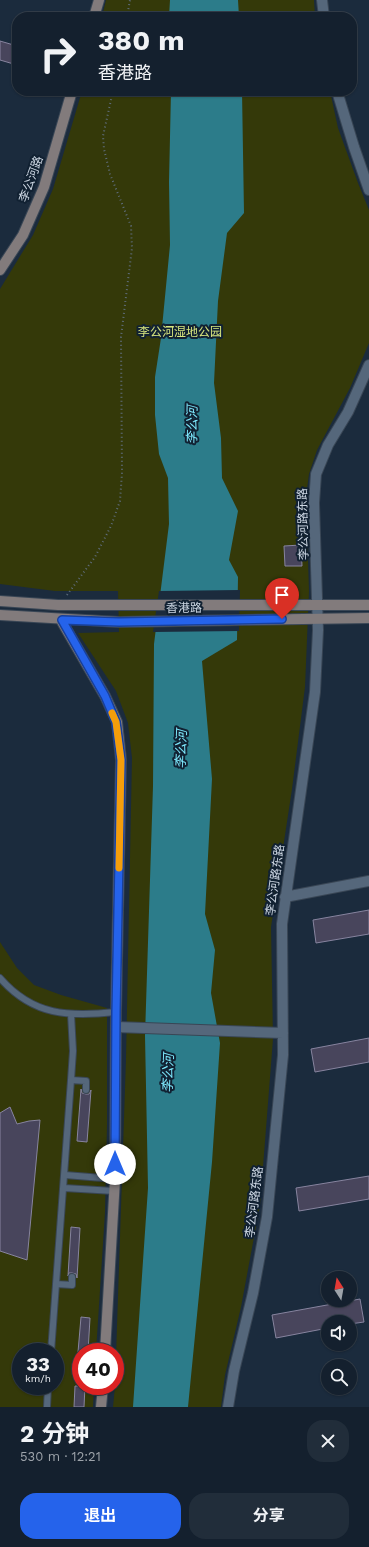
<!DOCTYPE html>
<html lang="zh">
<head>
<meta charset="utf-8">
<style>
	body { margin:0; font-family:"Work Sans","Noto Sans SC",sans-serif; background:#212d3a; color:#f1f3f6; height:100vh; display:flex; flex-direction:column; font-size:15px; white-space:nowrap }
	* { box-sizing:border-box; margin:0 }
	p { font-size:13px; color:#9da3aa }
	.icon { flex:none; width:22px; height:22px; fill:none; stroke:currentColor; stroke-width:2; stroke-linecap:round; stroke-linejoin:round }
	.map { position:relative; height:1407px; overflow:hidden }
	.drawer { display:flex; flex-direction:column; background:#14202e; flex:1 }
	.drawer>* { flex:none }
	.banner { position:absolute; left:12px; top:12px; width:345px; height:84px; border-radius:16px; box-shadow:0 1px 3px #0004,0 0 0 1px #333e4a; background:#14202e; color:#f1f3f6; overflow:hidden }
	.needle { width:26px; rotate:349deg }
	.tools { position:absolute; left:321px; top:1271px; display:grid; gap:8px }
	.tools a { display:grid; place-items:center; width:36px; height:36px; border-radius:50%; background:#14202e; box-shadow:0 1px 3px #0004,0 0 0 1px #333e4a; font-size:20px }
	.speed { position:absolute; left:12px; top:1343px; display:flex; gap:8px; font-size:20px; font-weight:700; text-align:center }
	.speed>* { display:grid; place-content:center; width:52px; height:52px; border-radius:50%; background:#14202e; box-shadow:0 1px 3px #0004,0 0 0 1px #333e4a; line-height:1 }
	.speed small { font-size:10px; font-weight:400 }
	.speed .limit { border:6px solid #d22; background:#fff; color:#111 }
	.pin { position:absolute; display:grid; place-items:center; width:34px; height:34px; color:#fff; margin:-41px -17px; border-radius:50% 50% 50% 0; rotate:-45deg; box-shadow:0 0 4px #0007 }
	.pin .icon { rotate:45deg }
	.me { position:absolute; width:44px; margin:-22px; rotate:0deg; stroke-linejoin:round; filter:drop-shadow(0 0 3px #0008) }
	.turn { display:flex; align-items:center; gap:14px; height:84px; padding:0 20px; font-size:18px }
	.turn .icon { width:52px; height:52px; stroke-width:2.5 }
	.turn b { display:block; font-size:28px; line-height:34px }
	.round { display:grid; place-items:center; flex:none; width:42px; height:42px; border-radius:16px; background:#212d3a }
	.overview { display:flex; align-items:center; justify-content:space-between; height:68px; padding:0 20px }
	h1 { font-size:24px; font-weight:700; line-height:30px }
	.cta { display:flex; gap:8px; margin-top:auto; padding:8px 20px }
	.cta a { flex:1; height:46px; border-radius:16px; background:#2563eb; color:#fff; font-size:16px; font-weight:700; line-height:46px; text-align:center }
	.cta a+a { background:#212d3a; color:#f1f3f6 }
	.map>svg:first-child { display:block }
</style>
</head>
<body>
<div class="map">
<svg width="369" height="1407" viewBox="0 0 369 1407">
	<rect width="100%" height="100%" fill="#1b2b3d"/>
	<!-- green -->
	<path fill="#343909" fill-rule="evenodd" d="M 106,0 L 314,0 L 315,17 L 102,17 Z
		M 82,91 L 330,91 L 338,128 L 358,183 L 369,210 L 369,343 L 350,388 L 317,450 L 309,474 L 306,496 L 309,591 L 305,687 L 292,789 L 271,927 L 273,1039 L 260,1205 L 241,1307 L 225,1375 L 221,1407 L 113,1407 L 115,1386 L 126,1059 L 132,758 L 128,723 L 116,691 L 78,633 L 119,632 L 118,591 L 55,591 L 0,584 L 0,289 L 33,235 L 53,189 Z
		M 0,942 L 17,968 L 34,985 L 61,995 L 107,1008 L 107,1125 L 105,1212 L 96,1352 L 81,1352 L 81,1386 L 94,1386 L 93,1407 L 0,1407 ZM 21,1352 L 55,1352 L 55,1386 L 21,1386 Z"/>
	<!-- water -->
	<path fill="#2c7c8a" d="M 170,0 L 238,0 L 239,17 L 169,17 Z
		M 171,91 L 242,91 L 244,213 L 227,233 L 218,301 L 214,383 L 221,438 L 222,478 L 238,511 L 229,560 L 238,577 L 237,640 L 202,661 L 212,779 L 205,914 L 215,950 L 211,993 L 220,1043 L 212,1162 L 188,1407 L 133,1407 L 148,1188 L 145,1036 L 153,786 L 154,644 L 169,524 L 168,478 L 159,454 L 155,415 L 155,377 L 161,338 L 170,245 L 169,182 Z"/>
	<!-- pier -->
	<path fill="#1b2b3d" d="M 240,590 L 239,631 L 153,632 L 159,591 Z"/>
	<!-- building -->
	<path fill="#48455c" stroke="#87849f" d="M 0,41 L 17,46 L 17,65 L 0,60 Z
		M 301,545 L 302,566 L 285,566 L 284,546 Z
		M 369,910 L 369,934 L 316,943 L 313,920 Z
		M 369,1038 L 369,1062 L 315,1072 L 311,1049 Z
		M 81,1089 L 82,1093 L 86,1094 L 89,1094 L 91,1090 L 87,1142 L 77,1141 Z
		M 10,1107 L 17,1124 L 29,1121 L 40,1120 L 27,1260 L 0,1251 L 0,1113 Z
		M 369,1176 L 369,1199 L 299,1211 L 296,1188 Z
		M 71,1227 L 80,1228 L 77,1278 L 76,1274 L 72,1273 L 69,1273 L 68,1276 Z
		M 360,1299 L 364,1322 L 350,1324 L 350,1322 L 328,1322 L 328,1328 L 276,1338 L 272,1315 Z
		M 81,1317 L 90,1318 L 88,1352 L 78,1352 Z
		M 75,1386 L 85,1386 L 84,1407 L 74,1407 Z"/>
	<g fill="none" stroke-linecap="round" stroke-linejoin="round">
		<!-- lane casing -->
		<g stroke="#394655" stroke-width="8">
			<path id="lane" d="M 0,978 C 33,1016 69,1017 116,1012
				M 71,1080 L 86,1081 L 86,1090
				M 65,1175 L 115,1179
				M 64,1188 L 114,1191
				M 56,1284 L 72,1285 L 72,1277
				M 51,1352 L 71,1080 L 73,1051 L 71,1014
				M 47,1407 L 48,1386"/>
		</g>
		<!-- street casing -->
		<g stroke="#394655" stroke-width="12">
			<path id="street" d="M 322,0 L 324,17
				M 337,91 L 354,147 L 369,190
				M 285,897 L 369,881
				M 116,1027 L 283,1033
				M 228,1407 L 234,1371 L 253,1293 L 267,1217 L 283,1055 L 282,924 L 315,692 L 318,630 L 314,503 L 316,474 L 328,445 L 348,412 L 369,365"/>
		</g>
		<!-- secondary casing -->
		<g stroke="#394655" stroke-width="12">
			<path id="secondary" d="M 94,17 L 99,0
				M 0,270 L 23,235 L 44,187 L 72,91
				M 0,601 L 58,605 L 369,605
				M 0,615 L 119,622 L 369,618
				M 61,620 L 105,696 L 117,722 L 121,760 L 116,1012 L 115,1179 L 105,1352
				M 101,1407 L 103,1386"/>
		</g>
		<!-- path -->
		<path stroke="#5f6d7c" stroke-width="2" stroke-dasharray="1 3" stroke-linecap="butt" d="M 127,17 L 130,0
			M 67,595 L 95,557 L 111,526 L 120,501 L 122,473 L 121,337 L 132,248 L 131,226 L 110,174 L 104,149 L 103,136 L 113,91"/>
		<!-- lane -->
		<use href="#lane" stroke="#55677b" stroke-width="6"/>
		<!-- street -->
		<use href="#street" stroke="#55677b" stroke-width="10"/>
		<!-- secondary -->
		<use href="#secondary" stroke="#827b7c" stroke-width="10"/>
	</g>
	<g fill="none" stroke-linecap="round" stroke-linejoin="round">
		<!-- route casing -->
		<g stroke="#184099" stroke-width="10">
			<path id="route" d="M 115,1164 L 116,1012 L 121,760 L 116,722 L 105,696 L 62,620 L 119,622 L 282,619"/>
		</g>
		<!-- route -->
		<use href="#route" stroke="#2563eb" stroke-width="7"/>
		<!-- slow -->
		<path stroke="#f59e0b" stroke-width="7" d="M 112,713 L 116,722 L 121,760 L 119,868"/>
	</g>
	<g text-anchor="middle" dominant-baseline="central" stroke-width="4" stroke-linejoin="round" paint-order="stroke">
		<!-- street labels -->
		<g font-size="12" fill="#cdd7e3" stroke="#112132">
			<text transform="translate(31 179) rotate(-70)">李公河路</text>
			<text transform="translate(303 524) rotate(-91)">李公河路东路</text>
			<text transform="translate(184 608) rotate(-1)">香港路</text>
			<text transform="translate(275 880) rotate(-82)">李公河路东路</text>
			<text transform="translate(254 1202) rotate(-83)">李公河路东路</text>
		</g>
		<!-- park labels -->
		<g font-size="12" fill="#d8e67f" stroke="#112132">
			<text x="180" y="332">李公河湿地公园</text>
		</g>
		<!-- water labels -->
		<g font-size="13" font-style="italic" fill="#7ee9fd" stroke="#112132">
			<text transform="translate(192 425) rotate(-89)">李公河</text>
			<text transform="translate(181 749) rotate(-88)">李公河</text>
			<text transform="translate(168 1073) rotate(-88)">李公河</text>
		</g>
	</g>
</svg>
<div class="tools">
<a><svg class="needle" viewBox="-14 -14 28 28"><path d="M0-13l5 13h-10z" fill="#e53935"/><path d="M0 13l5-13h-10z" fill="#9da3aa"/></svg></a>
<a><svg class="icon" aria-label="sound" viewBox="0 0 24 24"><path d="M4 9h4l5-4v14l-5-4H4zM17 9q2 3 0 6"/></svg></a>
<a><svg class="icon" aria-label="search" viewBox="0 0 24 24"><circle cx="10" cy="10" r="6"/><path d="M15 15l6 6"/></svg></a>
</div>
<div class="speed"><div>33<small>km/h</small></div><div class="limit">40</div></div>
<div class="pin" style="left:282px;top:619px;background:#d93025"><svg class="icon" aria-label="arrive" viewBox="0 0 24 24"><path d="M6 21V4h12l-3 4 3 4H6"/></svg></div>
<svg class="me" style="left:115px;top:1164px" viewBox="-20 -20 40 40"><circle r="19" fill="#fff"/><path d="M0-13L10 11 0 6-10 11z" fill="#2563eb"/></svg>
<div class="banner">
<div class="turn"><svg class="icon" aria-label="right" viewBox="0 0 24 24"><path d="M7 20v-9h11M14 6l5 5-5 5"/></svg><div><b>380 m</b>香港路</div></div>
</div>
</div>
<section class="drawer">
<div class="overview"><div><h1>2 分钟</h1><p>530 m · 12:21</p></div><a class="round"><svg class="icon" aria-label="close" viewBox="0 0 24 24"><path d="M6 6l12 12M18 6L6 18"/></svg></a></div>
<div class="cta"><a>退出</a><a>分享</a></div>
</section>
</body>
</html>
